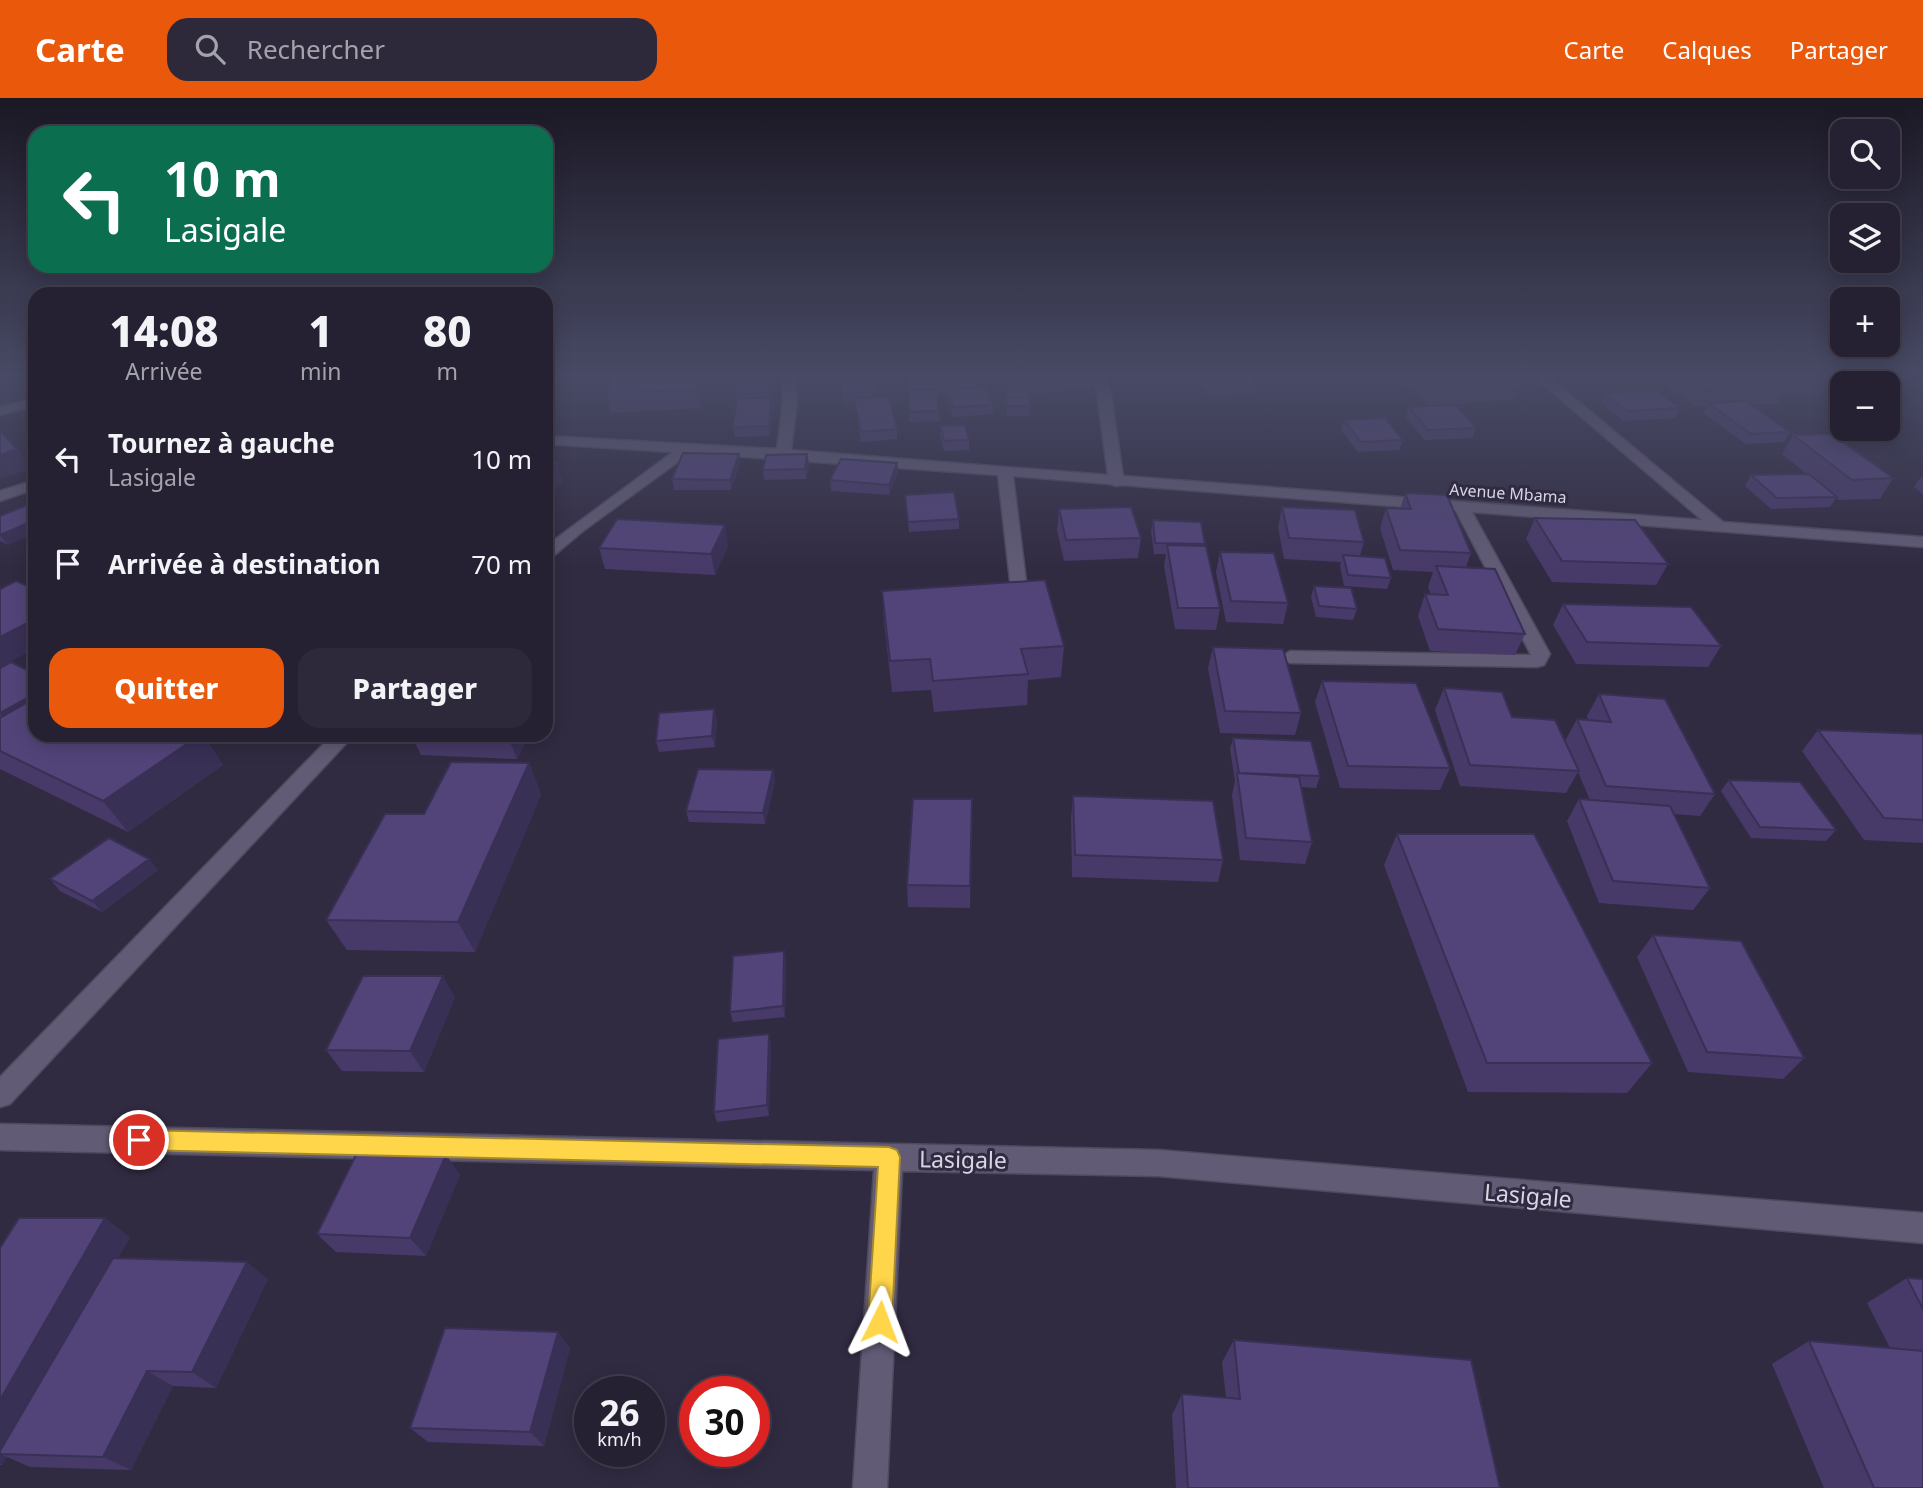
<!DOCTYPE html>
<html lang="fr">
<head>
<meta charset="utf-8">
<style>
	body { margin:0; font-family:"Noto Sans",sans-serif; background:#2d283a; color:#f1f3f6; height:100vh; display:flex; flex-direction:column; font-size:26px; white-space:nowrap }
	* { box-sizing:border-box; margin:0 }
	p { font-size:23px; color:#a3a3ac }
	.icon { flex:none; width:38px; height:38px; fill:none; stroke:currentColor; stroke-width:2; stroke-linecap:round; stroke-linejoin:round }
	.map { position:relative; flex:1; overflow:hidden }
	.side { position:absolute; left:28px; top:189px; width:525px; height:455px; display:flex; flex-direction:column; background:#252032; border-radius:21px; box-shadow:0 4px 18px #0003,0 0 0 2px #423e4d }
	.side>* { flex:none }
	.banner { position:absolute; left:28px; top:28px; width:525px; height:147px; border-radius:21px; box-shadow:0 4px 18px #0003,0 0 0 2px #423e4d; background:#0b6e4f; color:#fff; overflow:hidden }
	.tools { position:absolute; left:1830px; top:21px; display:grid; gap:14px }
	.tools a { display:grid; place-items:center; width:70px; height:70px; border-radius:14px; background:#252032; box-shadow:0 4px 18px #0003,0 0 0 2px #423e4d; font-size:35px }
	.speed { position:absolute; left:574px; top:1278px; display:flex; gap:14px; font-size:35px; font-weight:700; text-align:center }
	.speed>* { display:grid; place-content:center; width:91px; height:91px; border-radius:50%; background:#252032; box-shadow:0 4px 18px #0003,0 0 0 2px #423e4d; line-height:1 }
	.speed small { font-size:18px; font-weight:400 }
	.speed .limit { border:10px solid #d22; background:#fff; color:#111 }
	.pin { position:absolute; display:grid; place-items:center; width:60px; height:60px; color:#fff; margin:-30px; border:4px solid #fff; border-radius:50%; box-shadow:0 2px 7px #0007 }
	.me { position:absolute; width:77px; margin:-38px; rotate:3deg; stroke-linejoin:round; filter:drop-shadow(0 0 5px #0008) }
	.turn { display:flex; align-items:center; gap:24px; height:147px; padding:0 21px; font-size:32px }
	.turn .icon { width:91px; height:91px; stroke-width:2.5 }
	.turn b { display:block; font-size:49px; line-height:60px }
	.eta { display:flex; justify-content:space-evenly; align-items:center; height:119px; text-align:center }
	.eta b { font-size:42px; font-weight:800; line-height:49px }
	.cta { display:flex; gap:14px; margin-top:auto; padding:14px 21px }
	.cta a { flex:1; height:80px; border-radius:21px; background:#ea580c; color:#fff; font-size:28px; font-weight:800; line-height:80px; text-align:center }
	.cta a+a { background:#2d283a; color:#f1f3f6 }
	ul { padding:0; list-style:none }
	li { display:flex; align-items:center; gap:21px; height:105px; padding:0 21px }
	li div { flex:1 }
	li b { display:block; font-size:26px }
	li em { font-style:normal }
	header { display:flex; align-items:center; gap:42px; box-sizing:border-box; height:98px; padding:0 35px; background:#ea580c; color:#fff }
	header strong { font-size:33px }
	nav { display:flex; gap:38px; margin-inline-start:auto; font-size:24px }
	.search { width:490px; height:63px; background:#2d283a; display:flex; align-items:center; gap:18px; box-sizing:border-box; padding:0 24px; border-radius:21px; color:#a3a3ac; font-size:26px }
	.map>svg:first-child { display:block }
</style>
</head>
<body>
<header>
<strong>Carte</strong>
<div class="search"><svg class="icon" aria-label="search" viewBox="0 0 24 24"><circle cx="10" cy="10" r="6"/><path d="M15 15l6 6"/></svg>Rechercher</div>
<nav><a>Carte</a><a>Calques</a><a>Partager</a></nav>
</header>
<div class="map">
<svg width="1923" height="1390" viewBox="0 0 1923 1390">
	<rect width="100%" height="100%" fill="#312b42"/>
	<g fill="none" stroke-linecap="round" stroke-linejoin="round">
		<!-- street casing -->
		<g stroke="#4e495d" stroke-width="3">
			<path id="street" d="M 782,275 L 794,275 L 797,305 L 791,352 L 1108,377 L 1097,296 L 1091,275 L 1103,275 L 1111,296 L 1123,378 L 1702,422 L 1530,275 L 1544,275 L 1723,424 L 1923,439 L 1923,449 L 1472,414 L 1550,556 L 1544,567 L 1537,569 L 1290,565 L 1281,559 L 1290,553 L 1531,557 L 1456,413 L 1122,387 L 1116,388 L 1110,386 L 1013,378 L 1027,491 L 1019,496 L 1011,491 L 998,377 L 690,355 L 583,433 L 552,459 L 546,461 L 546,448 L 673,354 L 546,346 L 546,338 L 777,351 L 783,305 Z
				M 35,300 L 35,308 L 0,317 L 0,309 Z
				M 35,382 L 35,391 L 0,403 L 0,393 Z
				M 332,637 L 354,637 L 10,1006 L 0,1009 L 0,979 Z
				M 0,1026 L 1158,1052 L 1923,1115 L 1923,1145 L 1158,1078 L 902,1073 L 887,1390 L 853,1390 L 874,1072 L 0,1052 Z"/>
		</g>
		<!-- street -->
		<use href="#street" fill="#615b75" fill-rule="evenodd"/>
	</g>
	<!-- wall -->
	<path fill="#473a68" d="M 546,275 L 571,275 L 552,288 L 555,296 L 546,302 Z
		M 908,275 L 981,284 L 981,290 L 993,307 L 993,316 L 953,319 L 948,302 L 948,295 L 938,295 L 940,323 L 909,324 Z
		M 1004,275 L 1093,275 L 1092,292 L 1029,295 L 1030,318 L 1007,318 L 1006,294 L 1008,294 Z
		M 1197,275 L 1248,275 L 1256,287 L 1254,296 L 1208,299 L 1196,281 Z
		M 1358,275 L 1397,275 L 1396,279 L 1361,280 Z
		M 1400,275 L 1513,275 L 1522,282 L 1515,301 L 1431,308 L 1476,330 L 1473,340 L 1424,342 L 1406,319 L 1409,309 L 1428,308 L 1399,281 Z
		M 1604,275 L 1656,275 L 1656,276 L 1607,278 Z
		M 1668,275 L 1811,275 L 1826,286 L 1821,296 L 1791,296 L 1785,292 L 1778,306 L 1751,306 L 1790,334 L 1784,344 L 1746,346 L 1703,315 L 1707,308 L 1693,308 L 1665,286 L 1670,277 Z
		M 770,278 L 771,288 L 770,299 L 771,299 L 773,309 L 770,338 L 735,339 L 733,329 L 736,304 L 735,296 Z
		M 839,280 L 876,294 L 876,299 L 897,331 L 897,341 L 861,344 L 855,305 L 843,306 Z
		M 703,282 L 701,310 L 611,315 L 607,296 Z
		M 1605,295 L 1680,310 L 1675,320 L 1623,323 L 1601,305 Z
		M 1344,322 L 1403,342 L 1399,352 L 1358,354 L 1341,332 Z
		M 940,328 L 969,342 L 969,352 L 944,353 L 940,338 Z
		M 1793,337 L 1893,380 L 1880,401 L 1839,402 L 1836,400 L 1830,409 L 1771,411 L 1745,388 L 1751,377 L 1807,376 L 1782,356 Z
		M 739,356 L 740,366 L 731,392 L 674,392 L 672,381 Z
		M 807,356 L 809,366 L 806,381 L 764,382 L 763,372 Z
		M 897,365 L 898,375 L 889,397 L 831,393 L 830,382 Z
		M 1921,379 L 1923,379 L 1923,396 L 1914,389 Z
		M 1405,395 L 1471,455 L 1466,469 L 1525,536 L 1515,557 L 1430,553 L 1418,518 L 1425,496 L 1431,497 L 1428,489 L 1433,474 L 1393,472 L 1380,430 L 1386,410 L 1400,411 Z
		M 905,397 L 959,421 L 959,431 L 909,434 Z
		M 35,404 L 35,435 L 8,447 L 0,443 L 0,418 Z
		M 1282,409 L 1364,444 L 1360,458 L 1391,480 L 1387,491 L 1344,488 L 1340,468 L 1341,464 L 1284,461 L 1278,429 Z
		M 1059,411 L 1141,440 L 1138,460 L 1064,463 L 1057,432 Z
		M 1535,420 L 1668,466 L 1656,487 L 1552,484 L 1526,441 Z
		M 1153,422 L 1205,446 L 1220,510 L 1216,532 L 1175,531 L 1164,468 L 1166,456 L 1154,456 L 1151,433 Z
		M 728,448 L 715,477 L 605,471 L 599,450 Z
		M 1220,454 L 1288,505 L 1283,526 L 1226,524 L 1216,474 Z
		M 1314,488 L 1357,511 L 1353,522 L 1316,519 L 1311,499 Z
		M 882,493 L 1064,548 L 1061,579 L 1028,582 L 1027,607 L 934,614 L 931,592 L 892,594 L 884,524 Z
		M 1563,506 L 1721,548 L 1708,569 L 1576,566 L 1553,527 Z
		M 1213,549 L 1301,615 L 1295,637 L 1220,635 L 1208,570 Z
		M 0,570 L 35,637 L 203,637 L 223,667 L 128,734 L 0,671 Z
		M 1322,583 L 1450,670 L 1440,692 L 1340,690 L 1315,604 Z
		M 1444,590 L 1512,619 L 1571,657 L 1565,643 L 1577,621 L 1588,622 L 1587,618 L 1599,596 L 1715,696 L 1700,718 L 1674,716 L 1710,790 L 1693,812 L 1599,805 L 1567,723 L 1579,701 L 1590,702 L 1578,674 L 1566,695 L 1460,688 L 1435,612 Z
		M 714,611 L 717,622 L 715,649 L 659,654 L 656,643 Z
		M 1818,632 L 1923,636 L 1923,745 L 1864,742 L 1802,653 Z
		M 411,637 L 529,637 L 517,661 L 421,657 Z
		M 1233,640 L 1320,678 L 1316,690 L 1301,689 L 1312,744 L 1305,766 L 1240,762 L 1232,697 L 1235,683 L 1230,651 Z
		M 529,665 L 541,697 L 475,854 L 347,852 L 326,822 L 424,716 Z
		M 773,672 L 775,683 L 765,726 L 689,724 L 686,713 Z
		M 1729,682 L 1836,732 L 1826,743 L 1751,740 L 1721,693 Z
		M 1073,698 L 1223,762 L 1218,784 L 1072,779 L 1071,720 Z
		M 972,701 L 970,810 L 908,809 L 907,787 Z
		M 1397,736 L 1652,965 L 1627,995 L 1468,994 L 1384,767 Z
		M 158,772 L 102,814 L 60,793 L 50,781 Z
		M 1653,837 L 1804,960 L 1783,981 L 1688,974 L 1637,859 Z
		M 784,853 L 786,864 L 785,919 L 733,924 L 730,914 Z
		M 455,899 L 424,974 L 342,973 L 326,952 Z
		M 769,936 L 771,947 L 769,1018 L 717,1024 L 714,1014 Z
		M 446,1057 L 460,1077 L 426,1158 L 336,1154 L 317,1136 Z
		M 130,1139 L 118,1160 L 268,1181 L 216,1290 L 173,1288 L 131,1372 L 30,1369 L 7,1359 L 2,1367 L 0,1367 L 0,1150 Z
		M 1907,1180 L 1923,1181 L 1923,1390 L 1824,1390 L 1772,1266 L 1809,1243 L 1890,1250 L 1867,1205 Z
		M 558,1234 L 570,1250 L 544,1348 L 428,1344 L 410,1330 Z
		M 1234,1242 L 1500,1390 L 1176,1390 L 1172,1317 L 1182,1296 L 1226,1300 L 1222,1264 Z"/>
	<!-- shaded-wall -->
	<path fill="#393055" d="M 555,275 L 571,275 L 552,288 L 555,296 L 546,302 L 546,291 L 550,287 L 548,280 Z
		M 699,275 L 702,275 L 703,282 L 701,310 L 697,291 Z
		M 770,278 L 771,288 L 769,305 L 768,295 Z
		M 771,299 L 773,309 L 770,338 L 769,328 Z
		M 17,351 L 31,371 L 0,381 L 0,357 Z
		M 739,356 L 740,366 L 731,392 L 730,382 Z
		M 807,356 L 809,366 L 806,381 L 805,371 Z
		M 558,365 L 563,385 L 546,399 L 546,374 Z
		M 897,365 L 898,375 L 889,397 L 889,387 Z
		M 35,422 L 35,435 L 8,447 L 0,437 Z
		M 725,427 L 728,448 L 715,477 L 711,456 Z
		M 35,521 L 35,551 L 0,569 L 0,539 Z
		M 548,563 L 555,585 L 546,603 L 546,567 Z
		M 35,596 L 35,612 L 9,627 L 0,616 Z
		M 714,611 L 717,622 L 715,649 L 712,638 Z
		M 200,637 L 203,637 L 223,667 L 128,734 L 103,703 Z
		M 510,637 L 529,637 L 517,661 L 508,639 Z
		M 529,665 L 541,697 L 475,854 L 458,824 Z
		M 773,672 L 775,683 L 765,726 L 763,715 Z
		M 149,761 L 158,772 L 102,814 L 92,803 Z
		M 784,853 L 786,864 L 785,919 L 783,908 Z
		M 443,878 L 455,899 L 424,974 L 410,953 Z
		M 769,936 L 771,947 L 769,1018 L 767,1007 Z
		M 446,1057 L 460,1077 L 426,1158 L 410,1140 Z
		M 105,1120 L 130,1139 L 9,1356 L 0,1356 L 0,1302 Z
		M 247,1164 L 268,1181 L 216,1290 L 192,1274 Z
		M 558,1234 L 570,1250 L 544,1348 L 530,1334 Z
		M 147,1273 L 173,1288 L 131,1372 L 103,1359 Z
		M 0,1356 L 7,1359 L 2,1367 L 0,1366 Z"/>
	<!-- building -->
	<path fill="#524479" stroke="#393055" stroke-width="2" d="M 546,275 L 555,275 L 548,280 L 546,279 Z
		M 611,275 L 699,275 L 697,291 L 607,296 Z
		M 908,275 L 979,275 L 981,284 L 909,287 Z
		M 1009,275 L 1048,275 L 1009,277 Z
		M 1200,275 L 1248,275 L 1256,287 L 1209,289 Z
		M 1418,275 L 1513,275 L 1522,282 L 1434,290 Z
		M 1684,275 L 1773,275 L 1789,287 L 1702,290 Z
		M 1781,275 L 1811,275 L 1826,286 L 1796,287 Z
		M 770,278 L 768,295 L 735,296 L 738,279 Z
		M 873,278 L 876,294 L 842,296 L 839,280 Z
		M 986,289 L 993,307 L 953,309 L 948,292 Z
		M 908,291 L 937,291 L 939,313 L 909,314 Z
		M 1657,292 L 1680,310 L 1627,313 L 1605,295 Z
		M 1006,294 L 1029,294 L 1030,308 L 1007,308 Z
		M 889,298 L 897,331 L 861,334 L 854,300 Z
		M 771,299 L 769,328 L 733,329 L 737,301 Z
		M 1746,303 L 1790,334 L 1751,336 L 1708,305 Z
		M 1456,307 L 1476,330 L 1428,332 L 1409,309 Z
		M 1385,320 L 1403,342 L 1361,344 L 1344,322 Z
		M 965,327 L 969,342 L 944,343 L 940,328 Z
		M 0,333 L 17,351 L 0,357 Z
		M 1832,336 L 1893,380 L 1852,382 L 1793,337 Z
		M 683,355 L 739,356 L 730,382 L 672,381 Z
		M 807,356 L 805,371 L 763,372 L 766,357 Z
		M 841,361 L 897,365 L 889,387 L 830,382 Z
		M 546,363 L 558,365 L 546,374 Z
		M 1809,376 L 1837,399 L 1777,400 L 1751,377 Z
		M 954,394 L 959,421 L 908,424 L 905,397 Z
		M 1405,395 L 1447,397 L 1471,455 L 1400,452 L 1386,410 L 1411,411 Z
		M 35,404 L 35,422 L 0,437 L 0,418 Z
		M 1131,409 L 1141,440 L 1066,442 L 1059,411 Z
		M 1282,409 L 1355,412 L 1364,444 L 1289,440 Z
		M 1535,420 L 1635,422 L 1668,466 L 1562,463 Z
		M 617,421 L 725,427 L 711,456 L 599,450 Z
		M 1153,422 L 1201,424 L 1205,446 L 1155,445 Z
		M 1167,447 L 1206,448 L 1220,510 L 1178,510 Z
		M 1220,454 L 1274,455 L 1288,505 L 1231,503 Z
		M 1343,457 L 1385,460 L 1391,480 L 1348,477 Z
		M 1436,468 L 1495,471 L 1525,536 L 1438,531 L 1425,496 L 1448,497 Z
		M 1045,482 L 1064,548 L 1021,551 L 1028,576 L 933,583 L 930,561 L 890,563 L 882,493 Z
		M 16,483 L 35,491 L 35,521 L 0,539 L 0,491 Z
		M 1314,488 L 1351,490 L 1357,511 L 1319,508 Z
		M 1563,506 L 1691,509 L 1721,548 L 1587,544 Z
		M 1213,549 L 1283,551 L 1301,615 L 1225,613 Z
		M 11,564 L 35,576 L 35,596 L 0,615 L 0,570 Z
		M 1322,583 L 1416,585 L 1450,670 L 1348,668 Z
		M 1444,590 L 1502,594 L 1512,619 L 1555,622 L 1579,673 L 1470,667 Z
		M 1599,596 L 1665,601 L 1715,696 L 1606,688 L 1577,621 L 1611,624 Z
		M 35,600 L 35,637 L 200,637 L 103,703 L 0,653 L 0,620 Z
		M 714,611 L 712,638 L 656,643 L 659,615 Z
		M 1818,632 L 1923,636 L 1923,722 L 1884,720 Z
		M 451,637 L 510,637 L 508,639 Z
		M 1233,640 L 1311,643 L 1320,678 L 1239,675 Z
		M 451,664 L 529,665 L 458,824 L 326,822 L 385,716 L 424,716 Z
		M 698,671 L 773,672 L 763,715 L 686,713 Z
		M 1237,675 L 1299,679 L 1312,744 L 1246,740 Z
		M 1729,682 L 1800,684 L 1836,732 L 1760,729 Z
		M 1073,698 L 1213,703 L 1223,762 L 1075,757 Z
		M 913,701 L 972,701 L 970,788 L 907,787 Z
		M 1579,701 L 1670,708 L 1710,790 L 1613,783 Z
		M 1397,736 L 1534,736 L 1652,965 L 1487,965 Z
		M 109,740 L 149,761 L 92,803 L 50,781 Z
		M 1653,837 L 1741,843 L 1804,960 L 1707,954 Z
		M 784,853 L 783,908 L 730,914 L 733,858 Z
		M 363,878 L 443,878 L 410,953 L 326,952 Z
		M 769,936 L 767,1007 L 714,1014 L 718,941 Z
		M 358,1053 L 446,1057 L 410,1140 L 317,1136 Z
		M 19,1120 L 105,1120 L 0,1302 L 0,1150 Z
		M 113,1160 L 247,1164 L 192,1274 L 147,1273 L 103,1359 L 0,1356 L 0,1353 Z
		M 1907,1180 L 1923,1181 L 1923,1211 Z
		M 445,1230 L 558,1234 L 530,1334 L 410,1330 Z
		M 1234,1242 L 1471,1262 L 1500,1390 L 1188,1390 L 1182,1296 L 1240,1301 Z
		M 1809,1243 L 1923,1253 L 1923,1390 L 1874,1390 Z"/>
	<!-- sky -->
	<linearGradient id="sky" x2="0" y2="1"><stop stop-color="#1b1824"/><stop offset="0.59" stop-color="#484a65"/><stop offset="1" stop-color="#484a65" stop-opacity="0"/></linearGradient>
	<rect width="1923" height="470" fill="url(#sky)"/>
	<!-- route -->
	<path fill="#ffd54a" stroke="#a68a30" stroke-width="2" d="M 139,1032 L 889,1049 L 897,1052 L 900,1059 L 892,1224 L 888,1233 L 880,1236 L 871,1233 L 868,1224 L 878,1069 L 139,1052 L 131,1049 L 128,1042 L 131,1035 Z"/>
	<g text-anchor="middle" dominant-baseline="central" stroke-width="6" stroke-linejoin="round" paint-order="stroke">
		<!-- far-street labels -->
		<g font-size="16" fill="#d8d5e4" stroke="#312b42">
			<text transform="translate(1508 395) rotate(4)">Avenue Mbama</text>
		</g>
		<!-- near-street labels -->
		<g font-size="23" fill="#d8d5e4" stroke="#312b42">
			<text transform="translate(963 1061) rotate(1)">Lasigale</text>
			<text transform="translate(1528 1097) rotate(5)">Lasigale</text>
		</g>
	</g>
</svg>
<div class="tools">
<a><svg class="icon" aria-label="search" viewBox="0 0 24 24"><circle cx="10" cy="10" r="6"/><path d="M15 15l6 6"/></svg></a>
<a><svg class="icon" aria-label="layers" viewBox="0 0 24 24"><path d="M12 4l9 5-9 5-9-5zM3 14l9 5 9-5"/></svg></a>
<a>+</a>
<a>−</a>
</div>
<div class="speed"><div>26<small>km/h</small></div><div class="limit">30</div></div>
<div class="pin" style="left:139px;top:1042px;background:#d93025"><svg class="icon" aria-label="arrive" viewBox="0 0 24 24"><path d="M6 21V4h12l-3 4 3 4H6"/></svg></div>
<svg class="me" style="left:880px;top:1224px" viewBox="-20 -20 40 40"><path d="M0-17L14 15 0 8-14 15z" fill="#ffd54a" stroke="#fff" stroke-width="4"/></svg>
<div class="banner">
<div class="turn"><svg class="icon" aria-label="left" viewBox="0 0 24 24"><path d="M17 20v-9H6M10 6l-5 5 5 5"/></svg><div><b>10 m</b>Lasigale</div></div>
</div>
<section class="side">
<div class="eta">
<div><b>14:08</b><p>Arrivée</p></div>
<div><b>1</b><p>min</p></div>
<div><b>80</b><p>m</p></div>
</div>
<ul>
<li><svg class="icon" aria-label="left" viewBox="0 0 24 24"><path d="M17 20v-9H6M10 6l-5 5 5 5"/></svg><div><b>Tournez à gauche</b><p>Lasigale</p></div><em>10 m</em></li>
<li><svg class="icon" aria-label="arrive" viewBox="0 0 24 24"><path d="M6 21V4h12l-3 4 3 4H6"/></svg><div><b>Arrivée à destination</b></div><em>70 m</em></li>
</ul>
<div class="cta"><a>Quitter</a><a>Partager</a></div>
</section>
</div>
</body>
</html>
